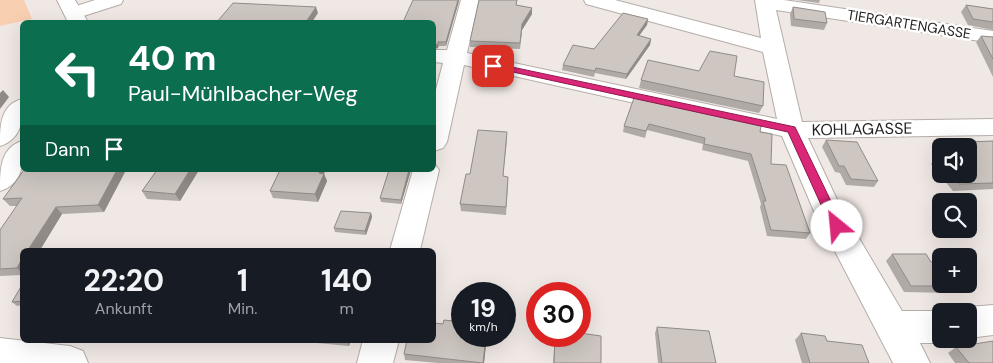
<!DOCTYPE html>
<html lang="de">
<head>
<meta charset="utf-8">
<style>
	body { margin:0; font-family:"DM Sans",sans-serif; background:#20242c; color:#f1f3f6; height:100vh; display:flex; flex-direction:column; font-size:19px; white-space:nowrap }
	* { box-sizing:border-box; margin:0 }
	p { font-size:16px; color:#9ea1a6 }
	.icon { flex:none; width:28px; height:28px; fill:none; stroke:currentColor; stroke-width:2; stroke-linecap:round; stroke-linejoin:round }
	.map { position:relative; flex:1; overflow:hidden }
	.side { position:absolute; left:20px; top:248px; width:416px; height:95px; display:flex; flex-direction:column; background:#171b24; border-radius:8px; box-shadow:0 5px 20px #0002 }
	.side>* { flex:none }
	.guide { position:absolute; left:20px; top:20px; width:416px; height:152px; border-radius:8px; box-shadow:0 5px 20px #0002; background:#0b6e4f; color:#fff; overflow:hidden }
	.tools { position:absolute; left:932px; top:138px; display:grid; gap:10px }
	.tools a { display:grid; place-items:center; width:45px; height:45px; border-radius:8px; background:#171b24; box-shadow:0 5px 20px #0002; font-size:25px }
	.speed { position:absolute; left:451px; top:282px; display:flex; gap:10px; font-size:25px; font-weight:700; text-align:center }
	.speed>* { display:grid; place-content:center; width:65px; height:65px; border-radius:50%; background:#171b24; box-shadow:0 5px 20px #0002; line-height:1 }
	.speed small { font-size:12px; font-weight:400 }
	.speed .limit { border:8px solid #d22; background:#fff; color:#111 }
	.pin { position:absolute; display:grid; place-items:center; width:42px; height:42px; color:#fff; margin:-21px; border-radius:10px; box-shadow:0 2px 8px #0006 }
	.me { position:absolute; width:55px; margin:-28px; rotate:332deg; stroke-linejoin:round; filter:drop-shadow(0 0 4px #0008) }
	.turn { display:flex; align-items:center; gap:18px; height:105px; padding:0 25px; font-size:22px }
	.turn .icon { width:65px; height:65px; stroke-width:2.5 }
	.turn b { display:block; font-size:35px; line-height:42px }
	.then { display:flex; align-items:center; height:48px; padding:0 25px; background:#0003; gap:10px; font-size:19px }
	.eta { display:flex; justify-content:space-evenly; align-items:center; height:85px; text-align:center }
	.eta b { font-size:30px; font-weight:700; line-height:35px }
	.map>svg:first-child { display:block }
</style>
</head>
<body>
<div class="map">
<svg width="993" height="363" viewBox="0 0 993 363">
	<rect width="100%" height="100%" fill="#f0e8e4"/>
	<!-- green -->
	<path fill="#f9cfb2" d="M 0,0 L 24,0 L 32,19 L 0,26 Z"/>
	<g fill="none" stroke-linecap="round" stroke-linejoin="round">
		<!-- minor casing -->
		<g stroke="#b4ada8" stroke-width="2">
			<path id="minor" d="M 95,0 L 123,0 L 121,4 L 74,19 L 67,17 L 64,13 L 67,9 Z
				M 461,0 L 479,0 L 467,53 L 777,119 L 763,52 L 586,4 L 584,0 L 615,0 L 761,38 L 755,0 L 784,0 L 993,31 L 993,43 L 776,10 L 802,122 L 993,119 L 993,135 L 808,138 L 840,206 L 902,311 L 941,311 L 941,339 L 952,339 L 941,343 L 920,343 L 930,363 L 893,363 L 813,209 L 782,136 L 464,65 L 447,142 L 443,148 L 434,151 L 434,97 L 443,63 L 434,62 L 434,50 L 447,50 Z
				M 434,163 L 439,170 L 420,250 L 390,250 L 413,170 L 434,170 Z
				M 993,305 L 993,335 L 969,338 L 969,311 L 959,311 L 969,307 Z
				M 0,338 L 70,346 L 83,351 L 88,363 L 0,363 Z
				M 363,340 L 399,340 L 393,363 L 357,363 Z"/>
		</g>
		<!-- major casing -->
		<g stroke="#b4ada8" stroke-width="2">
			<path id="major" d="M 57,0 L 75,0 L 88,22 L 68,22 Z
				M 22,99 C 25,118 21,140 0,146 C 0,126 0,105 22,99 Z
				M 22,141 C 25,161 23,184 0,191 C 0,170 0,148 22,141 Z"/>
		</g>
		<!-- minor -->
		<use href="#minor" fill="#fff" fill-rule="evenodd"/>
		<!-- major -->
		<use href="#major" fill="#fff" fill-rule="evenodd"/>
	</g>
	<!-- wall -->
	<path fill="#b0aaa6" d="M 797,0 L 820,0 L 819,3 Z
		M 459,1 L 446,46 L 439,46 L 438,48 L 434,49 Z
		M 517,5 L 532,8 L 532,14 L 522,30 L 520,49 L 470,47 L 470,41 Z
		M 966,5 L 993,9 L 993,30 L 968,25 L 961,12 Z
		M 793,7 L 827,23 L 824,30 L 791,26 L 790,14 Z
		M 648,19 L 647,25 L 639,36 L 651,39 L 650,45 L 626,79 L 595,73 L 594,77 L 562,70 L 563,65 Z
		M 981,36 L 993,37 L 993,77 L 976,42 Z
		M 699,71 L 734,76 L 763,106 L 759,113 L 639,88 L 641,80 Z
		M 634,98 L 760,132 L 771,164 L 810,233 L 806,239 L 767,236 L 760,207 L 761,204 L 748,161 L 702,150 L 703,144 L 647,130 L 645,138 L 623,132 L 624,126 Z
		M 507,140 L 503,176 L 508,184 L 506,215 L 461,211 L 460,204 L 470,174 Z
		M 826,140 L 878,181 L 874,187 L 846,185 L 840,173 L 835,172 L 822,147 Z
		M 993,141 L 993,189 L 953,191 L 931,164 L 936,158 L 934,156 L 940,149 L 941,149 L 941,174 L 969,174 L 969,146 L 963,146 L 967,142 Z
		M 126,170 L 104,212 L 62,214 L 40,250 L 22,250 L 22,275 L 0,276 L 0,230 L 17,206 L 10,206 L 3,199 Z
		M 157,170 L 199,170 L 180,201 L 147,199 L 142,191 Z
		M 280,170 L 325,170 L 325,171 L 324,174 L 327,181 L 318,202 L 273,198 L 270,191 Z
		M 389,170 L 411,170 L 401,204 L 381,202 L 380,198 Z
		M 371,213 L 372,217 L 366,235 L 335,232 L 334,228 Z
		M 892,254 L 931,262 L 961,286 L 953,293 L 904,292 L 886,261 Z
		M 22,285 L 22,305 L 17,306 L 12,302 Z
		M 657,327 L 716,363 L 658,363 L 655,333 Z
		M 801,333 L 827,341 L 869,363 L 802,363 L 795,340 Z
		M 462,336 L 487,336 L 484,363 L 438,363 L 405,360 L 404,354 Z
		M 555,336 L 580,336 L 601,363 L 553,363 Z
		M 248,340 L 277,340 L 276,343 Z
		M 285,340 L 351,340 L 349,346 Z
		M 956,347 L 993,363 L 955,363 L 948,353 Z"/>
	<!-- shaded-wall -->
	<path fill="#908b87" d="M 458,0 L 459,0 L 459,1 L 446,46 L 446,42 Z
		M 316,7 L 318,13 L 312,22 L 306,22 Z
		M 532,8 L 532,14 L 522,30 L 520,49 L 522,24 Z
		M 648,19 L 647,25 L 636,40 L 637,35 Z
		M 651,39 L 650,45 L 626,79 L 627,74 Z
		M 438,42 L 438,48 L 434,49 L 434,46 Z
		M 3,90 L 9,97 L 0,109 L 0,93 Z
		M 117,170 L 126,170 L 104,212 L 98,205 Z
		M 190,170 L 199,170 L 180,201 L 175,194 Z
		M 320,170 L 325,170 L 325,171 L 324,174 L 327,181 L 318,202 L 315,194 L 319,173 Z
		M 409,170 L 411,170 L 401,204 L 401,200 Z
		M 56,207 L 62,214 L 40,250 L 28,250 Z
		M 371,213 L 372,217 L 366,235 L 365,231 Z
		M 22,259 L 22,273 L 17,268 Z
		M 486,336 L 487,336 L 484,363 L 483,363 Z
		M 347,340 L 351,340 L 349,346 Z"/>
	<!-- building -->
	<path fill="#cdc6c1" stroke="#908b87" d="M 413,0 L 458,0 L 446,42 L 438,42 L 438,44 L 434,46 L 434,22 L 403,22 Z
		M 479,0 L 517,0 L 516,5 L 532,8 L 522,24 L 520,43 L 470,41 Z
		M 233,3 L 316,7 L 306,22 L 217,22 Z
		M 966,5 L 993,9 L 993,22 L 973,19 Z
		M 793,7 L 825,12 L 827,23 L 794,19 Z
		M 623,13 L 648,19 L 637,35 L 651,39 L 627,74 L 596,68 L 595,71 L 563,65 L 573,45 L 594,49 Z
		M 981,36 L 993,37 L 993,59 Z
		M 710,51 L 737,56 L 734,76 L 764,82 L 763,106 L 641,80 L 648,60 L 699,71 Z
		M 634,98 L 761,126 L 760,132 L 772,134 L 771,164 L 786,165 L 810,233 L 771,230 L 763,201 L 766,201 L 751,154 L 704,144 L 705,138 L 649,124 L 646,131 L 624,126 Z
		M 478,130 L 507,132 L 503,176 L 508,177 L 506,207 L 460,204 L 466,174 L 470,174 Z
		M 826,140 L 857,142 L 878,181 L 851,179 L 844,166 L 839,166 Z
		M 993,141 L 993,183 L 959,184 L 950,174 L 969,174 L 969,149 L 973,149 L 967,142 Z
		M 937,158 L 941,158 L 941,163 Z
		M 24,170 L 117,170 L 98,205 L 56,207 L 28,250 L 22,250 L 22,259 L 17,268 L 0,269 L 0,230 L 22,198 L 3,199 Z
		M 157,170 L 190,170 L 175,194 L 142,191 Z
		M 280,170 L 320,170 L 319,173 L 324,174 L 315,194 L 270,191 Z
		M 389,170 L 409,170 L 401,200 L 380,198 Z
		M 341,211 L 371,213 L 365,231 L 334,228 Z
		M 892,254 L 926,254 L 931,262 L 941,262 L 941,284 L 960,284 L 961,286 L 911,286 Z
		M 22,285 L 22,301 L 12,302 Z
		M 444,320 L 462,322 L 462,336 L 486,336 L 483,363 L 404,354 L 407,340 L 434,340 L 434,323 L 443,324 Z
		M 657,327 L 709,331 L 716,363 L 662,363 Z
		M 580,333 L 601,336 L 601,363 L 554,363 L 555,336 L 580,336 Z
		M 801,333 L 825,336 L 827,341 L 862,345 L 869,363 L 810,363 Z
		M 993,341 L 993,363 L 969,363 L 956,347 Z"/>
	<!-- route -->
	<path fill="#db2777" stroke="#8e194d" d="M 493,63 L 795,127 L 843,226 L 841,229 L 832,229 L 788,132 L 490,67 L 488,66 Z"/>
	<g text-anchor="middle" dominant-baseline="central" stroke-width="5" stroke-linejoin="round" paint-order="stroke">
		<!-- far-street labels -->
		<g font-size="14" fill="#242220" stroke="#fff">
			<text transform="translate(909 24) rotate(9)">TIERGARTENGASSE</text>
		</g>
		<!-- street labels -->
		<g font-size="16" fill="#242220" stroke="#fff">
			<text transform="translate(862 129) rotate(-1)">KOHLAGASSE</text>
		</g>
	</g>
</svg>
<div class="tools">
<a><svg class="icon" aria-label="sound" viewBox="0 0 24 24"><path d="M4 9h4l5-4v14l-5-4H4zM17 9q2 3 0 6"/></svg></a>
<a><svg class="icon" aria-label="search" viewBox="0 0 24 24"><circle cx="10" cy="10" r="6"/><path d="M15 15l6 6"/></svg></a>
<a>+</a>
<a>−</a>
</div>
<div class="speed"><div>19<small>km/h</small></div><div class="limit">30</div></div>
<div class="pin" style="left:493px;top:66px;background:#d93025"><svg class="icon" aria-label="arrive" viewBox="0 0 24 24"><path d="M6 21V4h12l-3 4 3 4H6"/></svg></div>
<svg class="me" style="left:837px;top:226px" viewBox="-20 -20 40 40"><circle r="19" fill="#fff"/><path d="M0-13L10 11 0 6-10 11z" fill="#db2777"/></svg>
<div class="guide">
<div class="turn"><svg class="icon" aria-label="left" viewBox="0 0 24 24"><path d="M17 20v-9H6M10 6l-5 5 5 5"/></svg><div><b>40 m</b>Paul-Mühlbacher-Weg</div></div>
<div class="then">Dann<svg class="icon" aria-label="arrive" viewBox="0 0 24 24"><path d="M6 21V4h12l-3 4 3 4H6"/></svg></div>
</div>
<section class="side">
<div class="eta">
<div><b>22:20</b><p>Ankunft</p></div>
<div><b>1</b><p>Min.</p></div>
<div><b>140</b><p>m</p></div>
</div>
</section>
</div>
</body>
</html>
